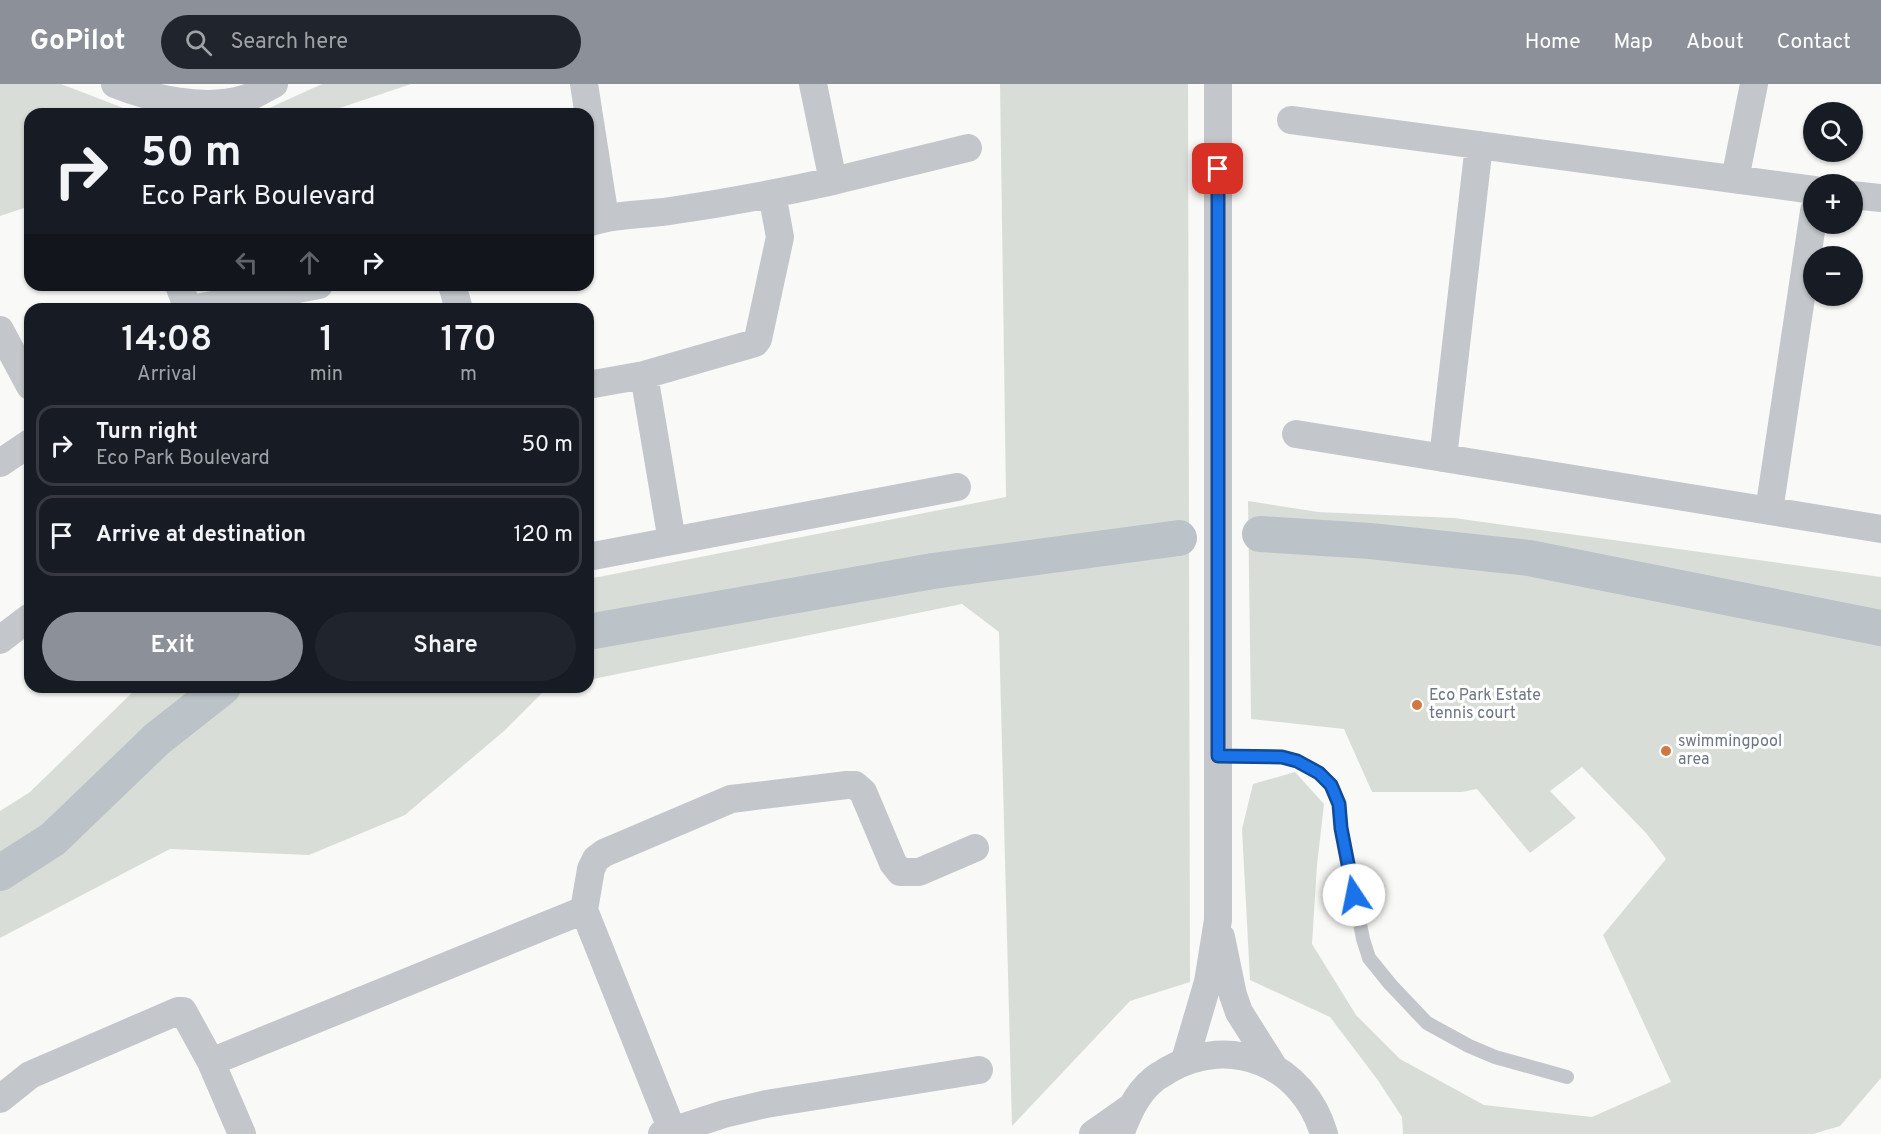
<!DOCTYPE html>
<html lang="en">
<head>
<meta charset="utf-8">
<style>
	body { margin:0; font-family:Overpass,sans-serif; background:#20242c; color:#f1f3f6; height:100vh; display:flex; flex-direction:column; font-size:22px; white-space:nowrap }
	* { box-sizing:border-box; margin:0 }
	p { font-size:20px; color:#9ea1a6 }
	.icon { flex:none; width:33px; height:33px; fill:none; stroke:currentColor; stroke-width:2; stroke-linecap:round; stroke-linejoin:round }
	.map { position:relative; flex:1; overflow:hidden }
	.panel { position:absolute; left:24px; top:219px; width:570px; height:390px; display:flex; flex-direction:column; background:#171b24; border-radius:18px; box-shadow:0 2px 4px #0004 }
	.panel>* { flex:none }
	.banner { position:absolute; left:24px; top:24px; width:570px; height:183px; border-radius:18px; box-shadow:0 2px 4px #0004; background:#171b24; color:#f1f3f6; overflow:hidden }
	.buttons { position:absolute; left:1803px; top:18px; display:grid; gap:12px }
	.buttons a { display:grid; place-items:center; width:60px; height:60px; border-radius:50%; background:#171b24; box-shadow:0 2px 4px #0004; font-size:30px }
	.pin { position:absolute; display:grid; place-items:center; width:51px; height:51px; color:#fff; margin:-26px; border-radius:12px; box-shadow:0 3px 9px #0006 }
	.me { position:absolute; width:66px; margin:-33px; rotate:349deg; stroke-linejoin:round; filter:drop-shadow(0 0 4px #0008) }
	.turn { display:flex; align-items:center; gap:21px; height:126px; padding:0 18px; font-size:27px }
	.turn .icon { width:78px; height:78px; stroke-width:2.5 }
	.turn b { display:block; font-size:42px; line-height:51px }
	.lanes { display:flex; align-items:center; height:57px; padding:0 18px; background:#0003; justify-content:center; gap:30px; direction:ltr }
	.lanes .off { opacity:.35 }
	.eta { display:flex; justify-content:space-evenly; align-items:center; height:102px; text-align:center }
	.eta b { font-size:36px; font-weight:600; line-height:42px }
	.button { display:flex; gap:12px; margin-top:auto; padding:12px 18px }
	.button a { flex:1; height:69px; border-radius:36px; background:#8c9099; color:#fff; font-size:24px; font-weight:600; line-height:69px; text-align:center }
	.button a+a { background:#20242c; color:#f1f3f6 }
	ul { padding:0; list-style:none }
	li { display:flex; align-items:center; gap:18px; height:81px; margin:0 12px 9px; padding:0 6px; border:3px solid #363941; border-radius:18px }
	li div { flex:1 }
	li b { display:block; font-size:22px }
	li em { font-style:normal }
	header { display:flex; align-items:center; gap:36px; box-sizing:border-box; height:84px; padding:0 30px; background:#8c9099; color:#fff }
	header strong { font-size:28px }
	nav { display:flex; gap:33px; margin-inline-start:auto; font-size:21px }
	.search { width:420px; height:54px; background:#20242c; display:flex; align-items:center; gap:15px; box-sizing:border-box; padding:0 21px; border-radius:33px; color:#9ea1a6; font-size:22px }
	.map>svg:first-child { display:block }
</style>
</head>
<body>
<header>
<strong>GoPilot</strong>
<div class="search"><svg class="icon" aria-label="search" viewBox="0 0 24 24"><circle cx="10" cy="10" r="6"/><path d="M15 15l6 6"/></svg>Search here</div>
<nav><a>Home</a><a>Map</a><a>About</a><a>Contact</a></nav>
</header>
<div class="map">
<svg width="1881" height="1050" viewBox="0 0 1881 1050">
	<rect width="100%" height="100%" fill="#f9f9f7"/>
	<!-- green -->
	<path fill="#d8ded7" d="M 0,0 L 61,0 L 139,30 L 30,30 L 30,122 L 0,132 Z
		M 322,0 L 411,0 L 322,30 L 256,30 Z
		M 1000,0 L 1188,0 L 1190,898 L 1130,917 L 1012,1042 L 999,548 L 962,520 L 588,596 L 588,495 L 1006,413 Z
		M 1248,417 L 1318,428 L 1454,434 L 1881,493 L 1881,994 L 1840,1042 L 1813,1050 L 1403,1050 L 1402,1033 L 1377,995 L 1330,933 L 1250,896 L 1242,745 L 1253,700 L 1295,688 L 1324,720 L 1317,781 L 1312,860 L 1356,931 L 1400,975 L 1484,1021 L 1592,1033 L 1671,998 L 1603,851 L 1666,775 L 1646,749 L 1582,683 L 1550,707 L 1576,734 L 1530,769 L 1477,705 L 1462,708 L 1372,708 L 1344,645 L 1251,635 Z
		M 138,603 L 551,603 L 547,604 L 504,647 L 405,731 L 309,771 L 170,765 L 0,854 L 0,727 L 30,708 Z"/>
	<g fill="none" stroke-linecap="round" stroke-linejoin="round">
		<!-- canal -->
		<path stroke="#bbc3c8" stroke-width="36" d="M 1260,450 L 1370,457 L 1529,474 L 1881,544
			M 588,548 L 933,487 L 1179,454
			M 0,789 L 53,755 L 157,655 L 223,603"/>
		<!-- service -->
		<path stroke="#c3c6ca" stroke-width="14" d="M 1218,672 L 1282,673 L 1297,677 L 1319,689 L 1331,701 L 1339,720 L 1341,744 L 1363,855 L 1369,874 L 1390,900 L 1427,939 L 1469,962 L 1495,973 L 1567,993"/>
		<!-- minor -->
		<path stroke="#c3c6ca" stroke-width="28" d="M 115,0 C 152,15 205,27 244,15 C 254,12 264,5 274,0
			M 584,0 L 605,134
			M 1291,36 L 1814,106
			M 1735,95 L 1754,0
			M 833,97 L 968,64
			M 1852,111 L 1881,114
			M 588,139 C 615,130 642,131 670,127 C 725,119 779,109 833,97 L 813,0
			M 179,201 L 188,225
			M 452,201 L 459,225
			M 191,225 L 319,201
			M 0,246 L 30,302
			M 644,291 L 672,457
			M 588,301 L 644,291 L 755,259 L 758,255 L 780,153 L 772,110
			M 1296,350 L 1881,445
			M 1443,374 L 1479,61
			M 0,379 L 30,359
			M 1769,427 L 1814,127
			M 588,473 L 957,403
			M 0,556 L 30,533
			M 1221,853 L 1233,911 L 1239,928 L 1273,982
			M 1185,976 L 1208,898 L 1218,836 L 1218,0
			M 211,978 L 584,826
			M 0,1015 L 30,991 L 178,927 L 183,927 L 211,978 L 242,1050
			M 672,1046 L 584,826 L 591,785 L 596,775 L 604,769 L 731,715 L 847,701 L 855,701 L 863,708 L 893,779 L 900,788 L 919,788 L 975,764
			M 662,1050 L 724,1030 L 766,1020 L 979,986
			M 1093,1050 L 1130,1024
			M 1120,1050 C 1128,1030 1136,1010 1153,996 C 1157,992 1164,989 1168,986 C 1231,949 1304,981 1324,1050"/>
	</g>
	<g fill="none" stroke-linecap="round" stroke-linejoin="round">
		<!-- route casing -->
		<g stroke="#114b97" stroke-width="15">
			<path id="route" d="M 1218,85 L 1218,672 L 1282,673 L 1297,677 L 1319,689 L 1331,701 L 1339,720 L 1341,744 L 1354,811"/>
		</g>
		<!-- route -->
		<use href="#route" stroke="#1a73e8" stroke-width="10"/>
	</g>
	<!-- markers -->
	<g fill="#d07841" stroke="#fff" stroke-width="2">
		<circle cx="1417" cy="621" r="6"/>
		<circle cx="1666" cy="667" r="6"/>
	</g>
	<g text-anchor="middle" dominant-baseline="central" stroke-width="6" stroke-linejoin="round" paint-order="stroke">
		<!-- poi labels -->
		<g font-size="16" fill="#6c7685" stroke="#fff" text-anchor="start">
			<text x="1429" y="612">Eco Park Estate<tspan x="1429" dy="18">tennis court</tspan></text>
			<text x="1678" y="658">swimmingpool<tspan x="1678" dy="18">area</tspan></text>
		</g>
	</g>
</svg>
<div class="buttons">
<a><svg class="icon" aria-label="search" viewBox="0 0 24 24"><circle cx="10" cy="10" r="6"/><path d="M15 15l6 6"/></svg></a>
<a>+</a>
<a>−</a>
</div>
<div class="pin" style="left:1218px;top:85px;background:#d93025"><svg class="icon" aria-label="arrive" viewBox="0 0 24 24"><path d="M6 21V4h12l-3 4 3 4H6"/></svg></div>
<svg class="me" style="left:1354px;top:811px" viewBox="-20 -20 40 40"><circle r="19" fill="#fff"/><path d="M0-13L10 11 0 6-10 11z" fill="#1a73e8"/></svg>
<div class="banner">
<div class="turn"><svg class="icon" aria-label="right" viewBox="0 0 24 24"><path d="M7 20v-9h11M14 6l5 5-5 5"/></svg><div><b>50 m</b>Eco Park Boulevard</div></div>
<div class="lanes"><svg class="icon off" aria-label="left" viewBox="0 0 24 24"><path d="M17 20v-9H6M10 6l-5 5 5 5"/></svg><svg class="icon off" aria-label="ahead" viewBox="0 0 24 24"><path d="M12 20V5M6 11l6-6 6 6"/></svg><svg class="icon" aria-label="right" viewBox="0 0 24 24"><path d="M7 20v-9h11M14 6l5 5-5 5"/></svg></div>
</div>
<section class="panel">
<div class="eta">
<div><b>14:08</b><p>Arrival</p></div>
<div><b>1</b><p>min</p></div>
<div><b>170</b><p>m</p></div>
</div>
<ul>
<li><svg class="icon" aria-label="right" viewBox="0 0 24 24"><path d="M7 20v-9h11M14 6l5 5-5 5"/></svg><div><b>Turn right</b><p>Eco Park Boulevard</p></div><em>50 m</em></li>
<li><svg class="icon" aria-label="arrive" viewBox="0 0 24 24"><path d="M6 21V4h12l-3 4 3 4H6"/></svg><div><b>Arrive at destination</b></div><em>120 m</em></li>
</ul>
<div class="button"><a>Exit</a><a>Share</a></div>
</section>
</div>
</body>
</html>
